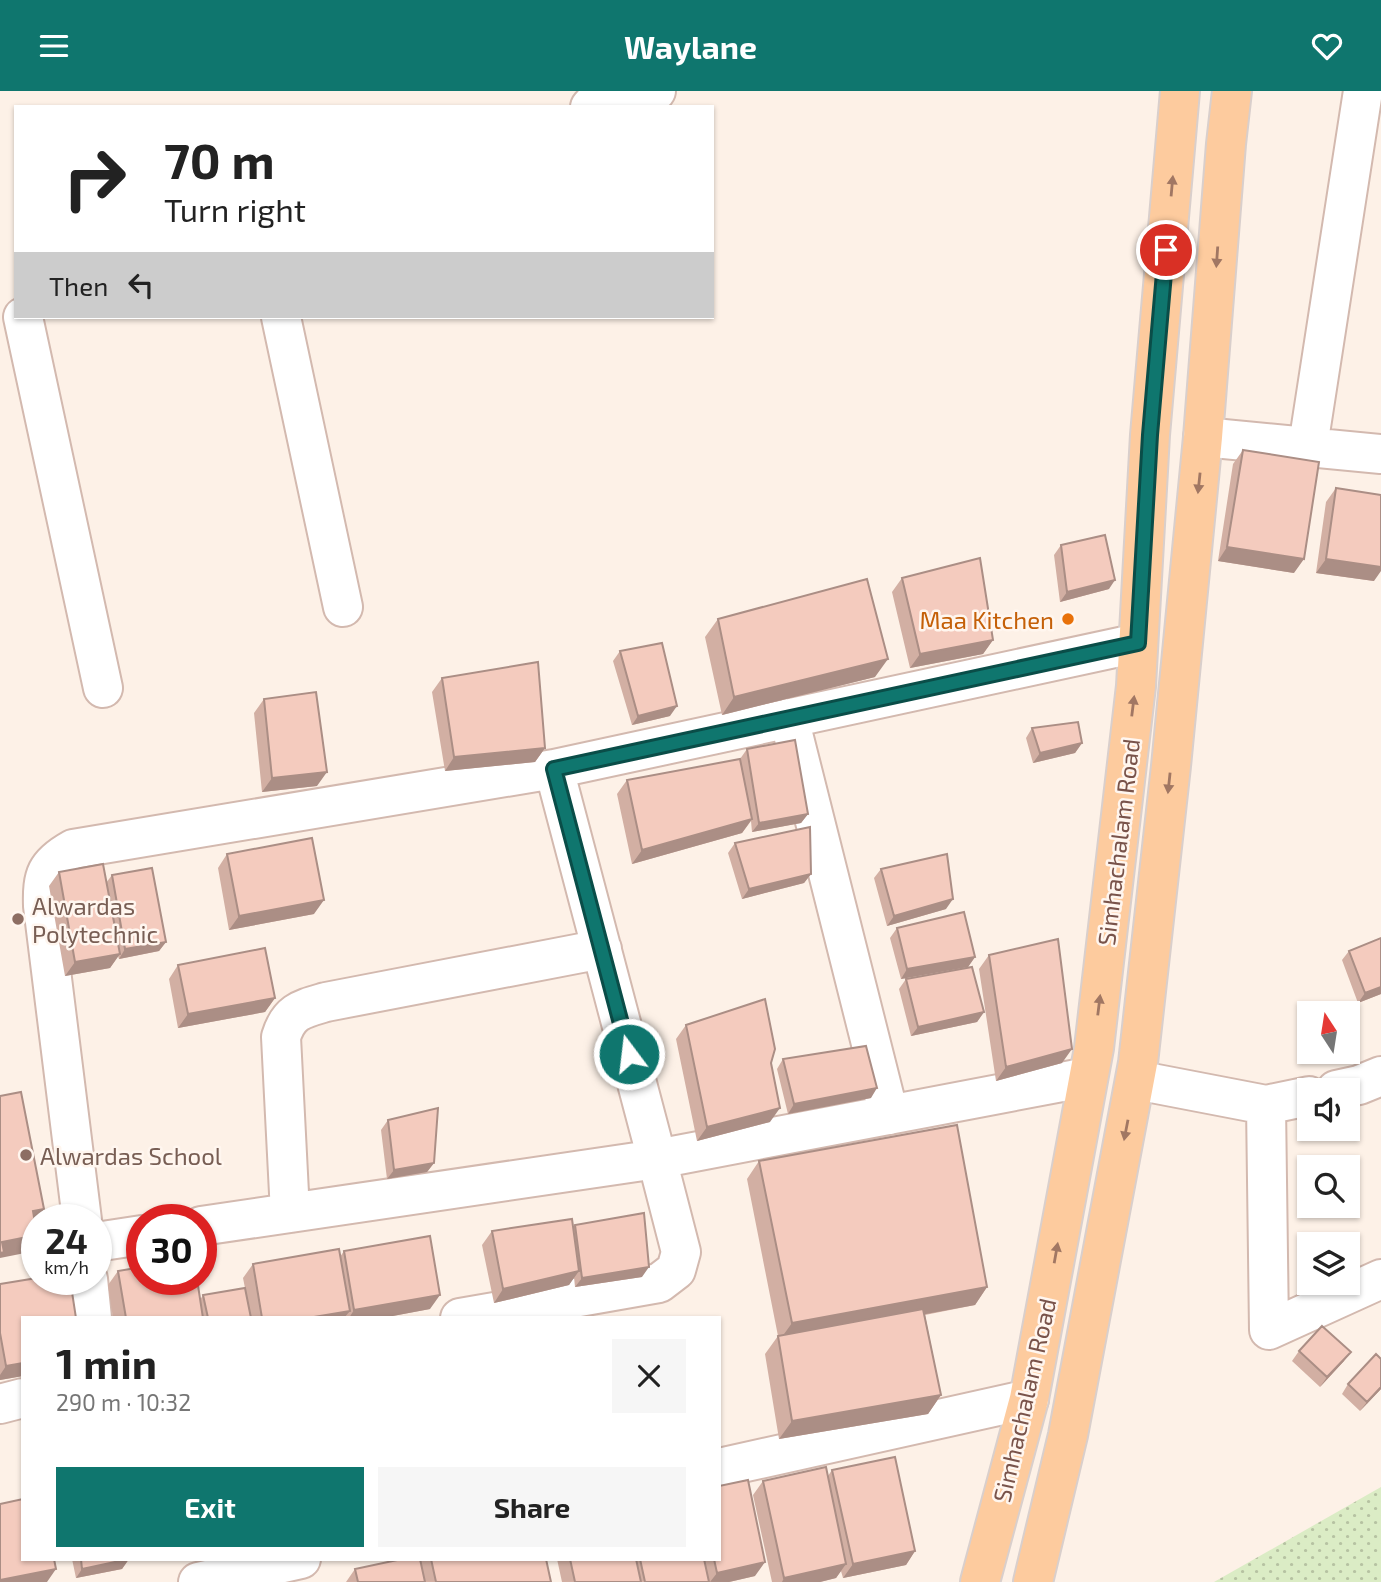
<!DOCTYPE html>
<html lang="en">
<head>
<meta charset="utf-8">
<style>
	body { margin:0; font-family:"Exo 2",sans-serif; background:#f6f6f6; color:#222; height:100vh; display:flex; flex-direction:column; font-size:26px; white-space:nowrap }
	* { box-sizing:border-box; margin:0 }
	p { font-size:23px; color:#767676 }
	.icon { flex:none; width:38px; height:38px; fill:none; stroke:currentColor; stroke-width:2; stroke-linecap:round; stroke-linejoin:round }
	.map { position:relative; flex:1; overflow:hidden }
	.panel { position:absolute; left:21px; top:1225px; width:700px; height:245px; display:flex; flex-direction:column; background:#fff; border-radius:0px; box-shadow:0 2px 5px #0004 }
	.panel>* { flex:none }
	.guide { position:absolute; left:14px; top:14px; width:700px; height:214px; border-radius:0px; box-shadow:0 2px 5px #0004; background:#fff; color:#222; overflow:hidden }
	.needle { width:46px; rotate:348deg }
	.buttons { position:absolute; left:1297px; top:910px; display:grid; gap:14px }
	.buttons a { display:grid; place-items:center; width:63px; height:63px; border-radius:0px; background:#fff; box-shadow:0 2px 5px #0004; font-size:35px }
	.speed { position:absolute; left:21px; top:1113px; display:flex; gap:14px; font-size:35px; font-weight:700; text-align:center }
	.speed>* { display:grid; place-content:center; width:91px; height:91px; border-radius:50%; background:#fff; box-shadow:0 2px 5px #0004; line-height:1 }
	.speed small { font-size:18px; font-weight:400 }
	.speed .limit { border:10px solid #d22; background:#fff; color:#111 }
	.pin { position:absolute; display:grid; place-items:center; width:60px; height:60px; color:#fff; margin:-30px; border:4px solid #fff; border-radius:50%; box-shadow:0 2px 7px #0007 }
	.me { position:absolute; width:77px; margin:-38px; rotate:345deg; stroke-linejoin:round; filter:drop-shadow(0 0 5px #0008) }
	.turn { display:flex; align-items:center; gap:24px; height:147px; padding:0 35px; font-size:32px }
	.turn .icon { width:91px; height:91px; stroke-width:2.5 }
	.turn b { display:block; font-size:49px; line-height:60px }
	.then { display:flex; align-items:center; height:66px; padding:0 35px; background:#0003; gap:14px; font-size:26px }
	.round { display:grid; place-items:center; flex:none; width:74px; height:74px; border-radius:0px; background:#f6f6f6 }
	.overview { display:flex; align-items:center; justify-content:space-between; height:119px; padding:0 35px }
	h1 { font-size:42px; font-weight:700; line-height:52px }
	.cta { display:flex; gap:14px; margin-top:auto; padding:14px 35px }
	.cta a { flex:1; height:80px; border-radius:0px; background:#0f766e; color:#fff; font-size:28px; font-weight:700; line-height:80px; text-align:center }
	.cta a+a { background:#f6f6f6; color:#222 }
	header { display:flex; justify-content:space-between; align-items:center; height:91px; padding:0 35px; background:#0f766e; color:#fff; font-size:32px; font-weight:700 }
	.map>svg:first-child { display:block }
</style>
</head>
<body>
<header><svg class="icon" aria-label="menu" viewBox="0 0 24 24"><path d="M4 6h16M4 12h16M4 18h16"/></svg>Waylane<svg class="icon" aria-label="heart" viewBox="0 0 24 24"><path d="M12 20l-8-8c-3-5 5-10 8-4 3-6 11-1 8 4z"/></svg></header>
<div class="map">
<svg width="1381" height="1491" viewBox="0 0 1381 1491">
	<defs>
		<pattern id="grass-dots" width="8" height="8" patternUnits="userSpaceOnUse" patternTransform="scale(1.75)"><rect width="8" height="8" fill="#dbecc5"/><path d="M2 2h.1M6 6h.1" fill="none" stroke="#b6c2a2" stroke-width="1.8" stroke-linecap="round"/></pattern>
	</defs>
	<rect width="100%" height="100%" fill="#fdf1e7"/>
	<!-- grass -->
	<path fill="url(#grass-dots)" d="M 1381,1396 L 1381,1491 L 1214,1491 Z"/>
	<g fill="none" stroke-linecap="round" stroke-linejoin="round">
		<!-- minor casing -->
		<g stroke="#d3b9af" stroke-width="42">
			<path id="minor" d="M 590,16 L 601,4 L 656,0
				M 23,226 L 103,597
				M 281,226 L 343,516
				M 1203,346 L 1381,363
				M 1308,355 L 1363,0
				M 789,627 L 889,1024
				M 554,678 L 1138,552
				M 1136,989 L 1266,1014 L 1309,1005
				M 1336,999 L 1359,994 L 1381,985
				M 1266,1014 L 1269,1239 L 1381,1188
				M 290,1122 L 281,946 C 289,920 302,918 326,911 L 602,858
				M 82,1129 L 43,815 C 42,784 46,773 73,758 L 554,678 L 657,1068 L 201,1135
				M 96,1151 L 142,1144
				M 88,1188 L 92,1227
				M 460,1227 L 659,1192 L 676,1179 L 681,1161 L 657,1068 L 1088,986
				M 0,1313 L 23,1307
				M 719,1377 L 1029,1308
				M 198,1491 L 301,1468"/>
		</g>
		<!-- major casing -->
		<g stroke="#d9cfcc" stroke-width="42">
			<path id="major" d="M 980,1491 L 1029,1308 L 1094,957 L 1136,595 L 1150,344 L 1180,0
				M 1033,1491 L 1068,1344 L 1138,972 L 1171,675 L 1203,346 L 1226,53 L 1232,0"/>
		</g>
		<!-- minor -->
		<use href="#minor" stroke="#fff" stroke-width="38"/>
		<!-- major -->
		<use href="#major" stroke="#fdcb9e" stroke-width="38"/>
	</g>
	<!-- wall -->
	<path fill="#d2afa3" d="M 1243,359 L 1294,482 L 1218,470 L 1233,373 Z
		M 1336,397 L 1374,490 L 1316,482 L 1326,411 Z
		M 1061,454 L 1109,498 L 1060,511 L 1054,464 Z
		M 902,487 L 993,549 L 983,563 L 910,577 L 892,501 Z
		M 718,528 L 875,586 L 722,624 L 705,546 Z
		M 620,560 L 670,625 L 632,634 L 613,570 Z
		M 442,587 L 545,657 L 535,671 L 445,680 L 432,601 Z
		M 264,608 L 317,695 L 262,701 L 254,622 Z
		M 1032,637 L 1082,652 L 1075,662 L 1033,672 L 1026,647 Z
		M 747,658 L 808,723 L 801,732 L 752,741 L 751,730 L 742,742 L 632,773 L 617,703 L 627,689 L 743,682 L 740,668 Z
		M 735,752 L 811,783 L 804,792 L 742,808 L 728,762 Z
		M 227,763 L 314,823 L 229,839 L 218,777 Z
		M 881,778 L 946,818 L 887,835 L 874,787 Z
		M 59,781 L 106,792 L 112,784 L 166,851 L 159,860 L 119,868 L 118,865 L 110,877 L 65,885 L 49,795 Z
		M 897,837 L 975,866 L 968,876 L 901,888 L 890,847 Z
		M 1381,847 L 1381,903 L 1358,912 L 1342,869 L 1349,860 Z
		M 989,864 L 1062,972 L 996,990 L 979,878 Z
		M 178,874 L 275,907 L 265,921 L 178,937 L 169,888 Z
		M 906,888 L 984,921 L 977,931 L 911,945 L 899,898 Z
		M 686,934 L 771,972 L 770,1031 L 697,1050 L 676,948 Z
		M 783,968 L 871,1007 L 788,1023 L 777,978 Z
		M 388,1029 L 434,1072 L 427,1081 L 387,1088 L 381,1039 Z
		M 759,1070 L 987,1196 L 975,1214 L 925,1224 L 941,1304 L 928,1323 L 779,1348 L 765,1263 L 778,1245 L 747,1088 Z
		M 575,1134 L 642,1186 L 575,1196 L 574,1186 L 569,1194 L 494,1212 L 482,1154 L 492,1140 L 573,1136 Z
		M 344,1160 L 430,1218 L 382,1227 L 113,1227 L 108,1194 L 118,1180 L 200,1209 L 203,1204 L 245,1197 L 243,1187 L 253,1173 L 340,1166 Z
		M 0,1193 L 23,1285 L 0,1289 Z
		M 1299,1260 L 1344,1270 L 1320,1296 L 1292,1270 Z
		M 1348,1293 L 1381,1298 L 1360,1320 L 1342,1303 Z
		M 832,1379 L 915,1460 L 906,1474 L 843,1487 L 841,1480 L 836,1487 L 820,1491 L 772,1491 L 753,1404 L 763,1390 L 828,1385 Z
		M 72,1468 L 129,1468 L 122,1478 L 76,1487 Z
		M 422,1468 L 546,1468 L 551,1491 L 346,1491 L 355,1478 L 421,1470 Z
		M 557,1468 L 719,1468 L 755,1485 L 729,1491 L 562,1491 Z"/>
	<!-- shaded-wall -->
	<path fill="#ab8e85" d="M 1227,456 L 1304,468 L 1294,482 L 1218,470 Z
		M 1326,468 L 1381,476 L 1381,480 L 1374,490 L 1316,482 Z
		M 1115,489 L 1109,498 L 1060,511 L 1067,501 Z
		M 993,549 L 983,563 L 910,577 L 920,563 Z
		M 888,568 L 875,586 L 722,624 L 734,606 Z
		M 677,615 L 670,625 L 632,634 L 638,625 Z
		M 1082,652 L 1075,662 L 1033,672 L 1040,662 Z
		M 545,657 L 535,671 L 445,680 L 454,666 Z
		M 327,681 L 317,695 L 262,701 L 272,687 Z
		M 808,723 L 801,732 L 752,741 L 759,732 Z
		M 752,728 L 742,742 L 632,773 L 642,759 Z
		M 811,783 L 804,792 L 742,808 L 749,798 Z
		M 953,808 L 946,818 L 887,835 L 894,825 Z
		M 324,809 L 314,823 L 229,839 L 239,825 Z
		M 166,851 L 159,860 L 119,868 L 125,858 Z
		M 120,863 L 110,877 L 65,885 L 75,871 Z
		M 975,866 L 968,876 L 901,888 L 907,878 Z
		M 1381,896 L 1381,903 L 1358,912 L 1365,902 Z
		M 275,907 L 265,921 L 178,937 L 188,923 Z
		M 984,921 L 977,931 L 911,945 L 918,936 Z
		M 1072,958 L 1062,972 L 996,990 L 1006,976 Z
		M 877,997 L 871,1007 L 788,1023 L 794,1013 Z
		M 780,1017 L 770,1031 L 697,1050 L 707,1036 Z
		M 434,1072 L 427,1081 L 387,1088 L 394,1079 Z
		M 44,1118 L 32,1136 L 33,1120 Z
		M 37,1144 L 25,1162 L 0,1167 L 0,1153 L 2,1151 Z
		M 649,1176 L 642,1186 L 575,1196 L 582,1187 Z
		M 579,1180 L 569,1194 L 494,1212 L 503,1198 Z
		M 987,1196 L 975,1214 L 779,1250 L 792,1232 Z
		M 440,1204 L 430,1218 L 382,1227 L 349,1227 L 354,1219 Z
		M 350,1220 L 344,1227 L 308,1227 Z
		M 1351,1261 L 1344,1270 L 1320,1296 L 1327,1286 Z
		M 23,1272 L 23,1285 L 0,1289 L 0,1284 L 6,1275 Z
		M 1381,1296 L 1381,1298 L 1360,1320 L 1367,1311 Z
		M 941,1304 L 928,1323 L 779,1348 L 792,1330 Z
		M 915,1460 L 906,1474 L 843,1487 L 853,1473 Z
		M 129,1468 L 122,1478 L 76,1487 L 82,1478 Z
		M 765,1471 L 755,1485 L 729,1491 L 710,1491 L 717,1482 Z
		M 846,1473 L 836,1487 L 820,1491 L 782,1491 L 784,1487 Z
		M 56,1478 L 47,1491 L 0,1491 L 0,1489 Z"/>
	<!-- building -->
	<path fill="#f4cbbe" stroke="#ab8e85" stroke-width="2" d="M 1243,359 L 1319,371 L 1304,468 L 1227,456 Z
		M 1336,397 L 1381,404 L 1381,476 L 1326,468 Z
		M 1105,444 L 1115,489 L 1067,501 L 1061,454 Z
		M 980,467 L 993,549 L 920,563 L 902,487 Z
		M 867,488 L 888,568 L 734,606 L 718,528 Z
		M 662,552 L 677,615 L 638,625 L 620,560 Z
		M 538,571 L 545,657 L 454,666 L 442,587 Z
		M 316,601 L 327,681 L 272,687 L 264,608 Z
		M 1078,631 L 1082,652 L 1040,662 L 1032,637 Z
		M 795,649 L 808,723 L 759,732 L 747,658 Z
		M 740,668 L 752,728 L 642,759 L 627,689 Z
		M 810,736 L 811,783 L 749,798 L 735,752 Z
		M 312,747 L 324,809 L 239,825 L 227,763 Z
		M 947,763 L 953,808 L 894,825 L 881,778 Z
		M 103,773 L 120,863 L 75,871 L 59,781 Z
		M 152,777 L 166,851 L 125,858 L 112,784 Z
		M 964,821 L 975,866 L 907,878 L 897,837 Z
		M 1381,847 L 1381,896 L 1365,902 L 1349,860 Z
		M 1058,848 L 1072,958 L 1006,976 L 989,864 Z
		M 265,857 L 275,907 L 188,923 L 178,874 Z
		M 972,876 L 984,921 L 918,936 L 906,888 Z
		M 765,908 L 775,958 L 771,972 L 780,1017 L 707,1036 L 686,934 Z
		M 866,955 L 877,997 L 794,1013 L 783,968 Z
		M 21,1001 L 44,1118 L 33,1120 L 37,1144 L 2,1151 L 4,1161 L 0,1162 L 0,1005 Z
		M 438,1017 L 434,1072 L 394,1079 L 388,1029 Z
		M 957,1034 L 987,1196 L 792,1232 L 759,1070 Z
		M 644,1122 L 649,1176 L 582,1187 L 575,1134 Z
		M 572,1128 L 579,1180 L 503,1198 L 492,1140 Z
		M 430,1145 L 440,1204 L 354,1219 L 344,1160 Z
		M 339,1158 L 350,1220 L 308,1227 L 262,1227 L 253,1173 Z
		M 142,1176 L 142,1188 L 197,1188 L 203,1227 L 126,1227 L 118,1180 Z
		M 37,1187 L 37,1188 L 70,1188 L 76,1227 L 23,1227 L 23,1272 L 6,1275 L 0,1242 L 0,1193 Z
		M 245,1197 L 251,1227 L 208,1227 L 203,1204 Z
		M 923,1218 L 941,1304 L 792,1330 L 778,1245 Z
		M 1322,1235 L 1351,1261 L 1327,1286 L 1299,1260 Z
		M 1376,1263 L 1381,1268 L 1381,1296 L 1367,1311 L 1348,1293 Z
		M 895,1366 L 915,1460 L 853,1473 L 832,1379 Z
		M 826,1376 L 846,1473 L 784,1487 L 763,1390 Z
		M 748,1389 L 765,1471 L 717,1482 L 714,1468 L 719,1468 L 719,1395 Z
		M 23,1408 L 23,1468 L 54,1468 L 56,1478 L 0,1489 L 0,1413 Z
		M 81,1468 L 129,1468 L 82,1478 Z
		M 402,1468 L 420,1468 L 425,1491 L 358,1491 L 355,1478 Z
		M 431,1468 L 546,1468 L 551,1491 L 436,1491 Z
		M 570,1468 L 636,1468 L 641,1491 L 575,1491 Z
		M 640,1468 L 704,1468 L 709,1491 L 645,1491 Z"/>
	<!-- one-way arrows -->
	<defs><path id="oneway-solid" d="M-6-.8H1V-3.2L6.5 0L1 3.2V.8H-6Z" transform="scale(1.75)"/></defs>
	<g fill="#a17763">
		<use href="#oneway-solid" transform="translate(1172 95) rotate(-85)"/>
		<use href="#oneway-solid" transform="translate(1217 166) rotate(94)"/>
		<use href="#oneway-solid" transform="translate(1199 392) rotate(96)"/>
		<use href="#oneway-solid" transform="translate(1133 615) rotate(-83)"/>
		<use href="#oneway-solid" transform="translate(1169 692) rotate(96)"/>
		<use href="#oneway-solid" transform="translate(1099 914) rotate(-83)"/>
		<use href="#oneway-solid" transform="translate(1126 1039) rotate(101)"/>
		<use href="#oneway-solid" transform="translate(1056 1162) rotate(-80)"/>
	</g>
	<g fill="none" stroke-linecap="round" stroke-linejoin="round">
		<!-- route casing -->
		<g stroke="#0a4d48" stroke-width="18">
			<path id="route" d="M 629,963 L 554,678 L 1138,552 L 1150,344 L 1166,159"/>
		</g>
		<!-- route -->
		<use href="#route" stroke="#0f766e" stroke-width="12"/>
	</g>
	<!-- markers -->
	<circle fill="#e8710a" stroke="#fff6ef" stroke-width="2.5" cx="1068" cy="528" r="7"/>
	<g fill="#8d6e63" stroke="#fff6ef" stroke-width="2.5">
		<circle cx="18" cy="828" r="7"/>
		<circle cx="26" cy="1064" r="7"/>
	</g>
	<g text-anchor="middle" dominant-baseline="central" stroke-width="5" stroke-linejoin="round" paint-order="stroke">
		<!-- food labels -->
		<g font-size="24" fill="#c56008" stroke="#fff6ef" text-anchor="end">
			<text x="1054" y="528">Maa Kitchen</text>
		</g>
		<!-- street labels -->
		<g font-size="24" fill="#79534a" stroke="#fff6ef">
			<text transform="translate(1118 751) rotate(-83)">Simhachalam Road</text>
			<text transform="translate(1024 1309) rotate(-77)">Simhachalam Road</text>
		</g>
		<!-- education labels -->
		<g font-size="24" fill="#785e54" stroke="#fff6ef" text-anchor="start">
			<text x="32" y="814">Alwardas<tspan x="32" dy="28">Polytechnic</tspan></text>
			<text x="40" y="1064">Alwardas School</text>
		</g>
	</g>
</svg>
<div class="buttons">
<a><svg class="needle" viewBox="-14 -14 28 28"><path d="M0-13l5 13h-10z" fill="#e53935"/><path d="M0 13l5-13h-10z" fill="#767676"/></svg></a>
<a><svg class="icon" aria-label="sound" viewBox="0 0 24 24"><path d="M4 9h4l5-4v14l-5-4H4zM17 9q2 3 0 6"/></svg></a>
<a><svg class="icon" aria-label="search" viewBox="0 0 24 24"><circle cx="10" cy="10" r="6"/><path d="M15 15l6 6"/></svg></a>
<a><svg class="icon" aria-label="layers" viewBox="0 0 24 24"><path d="M12 4l9 5-9 5-9-5zM3 14l9 5 9-5"/></svg></a>
</div>
<div class="speed"><div>24<small>km/h</small></div><div class="limit">30</div></div>
<div class="pin" style="left:1166px;top:159px;background:#d93025"><svg class="icon" aria-label="arrive" viewBox="0 0 24 24"><path d="M6 21V4h12l-3 4 3 4H6"/></svg></div>
<svg class="me" style="left:629px;top:963px" viewBox="-20 -20 40 40"><circle r="17" fill="#0f766e" stroke="#fff" stroke-width="3"/><path d="M0-11L8 9 0 5-8 9z" fill="#fff"/></svg>
<div class="guide">
<div class="turn"><svg class="icon" aria-label="right" viewBox="0 0 24 24"><path d="M7 20v-9h11M14 6l5 5-5 5"/></svg><div><b>70 m</b>Turn right</div></div>
<div class="then">Then<svg class="icon" aria-label="left" viewBox="0 0 24 24"><path d="M17 20v-9H6M10 6l-5 5 5 5"/></svg></div>
</div>
<section class="panel">
<div class="overview"><div><h1>1 min</h1><p>290 m · 10:32</p></div><a class="round"><svg class="icon" aria-label="close" viewBox="0 0 24 24"><path d="M6 6l12 12M18 6L6 18"/></svg></a></div>
<div class="cta"><a>Exit</a><a>Share</a></div>
</section>
</div>
</body>
</html>
